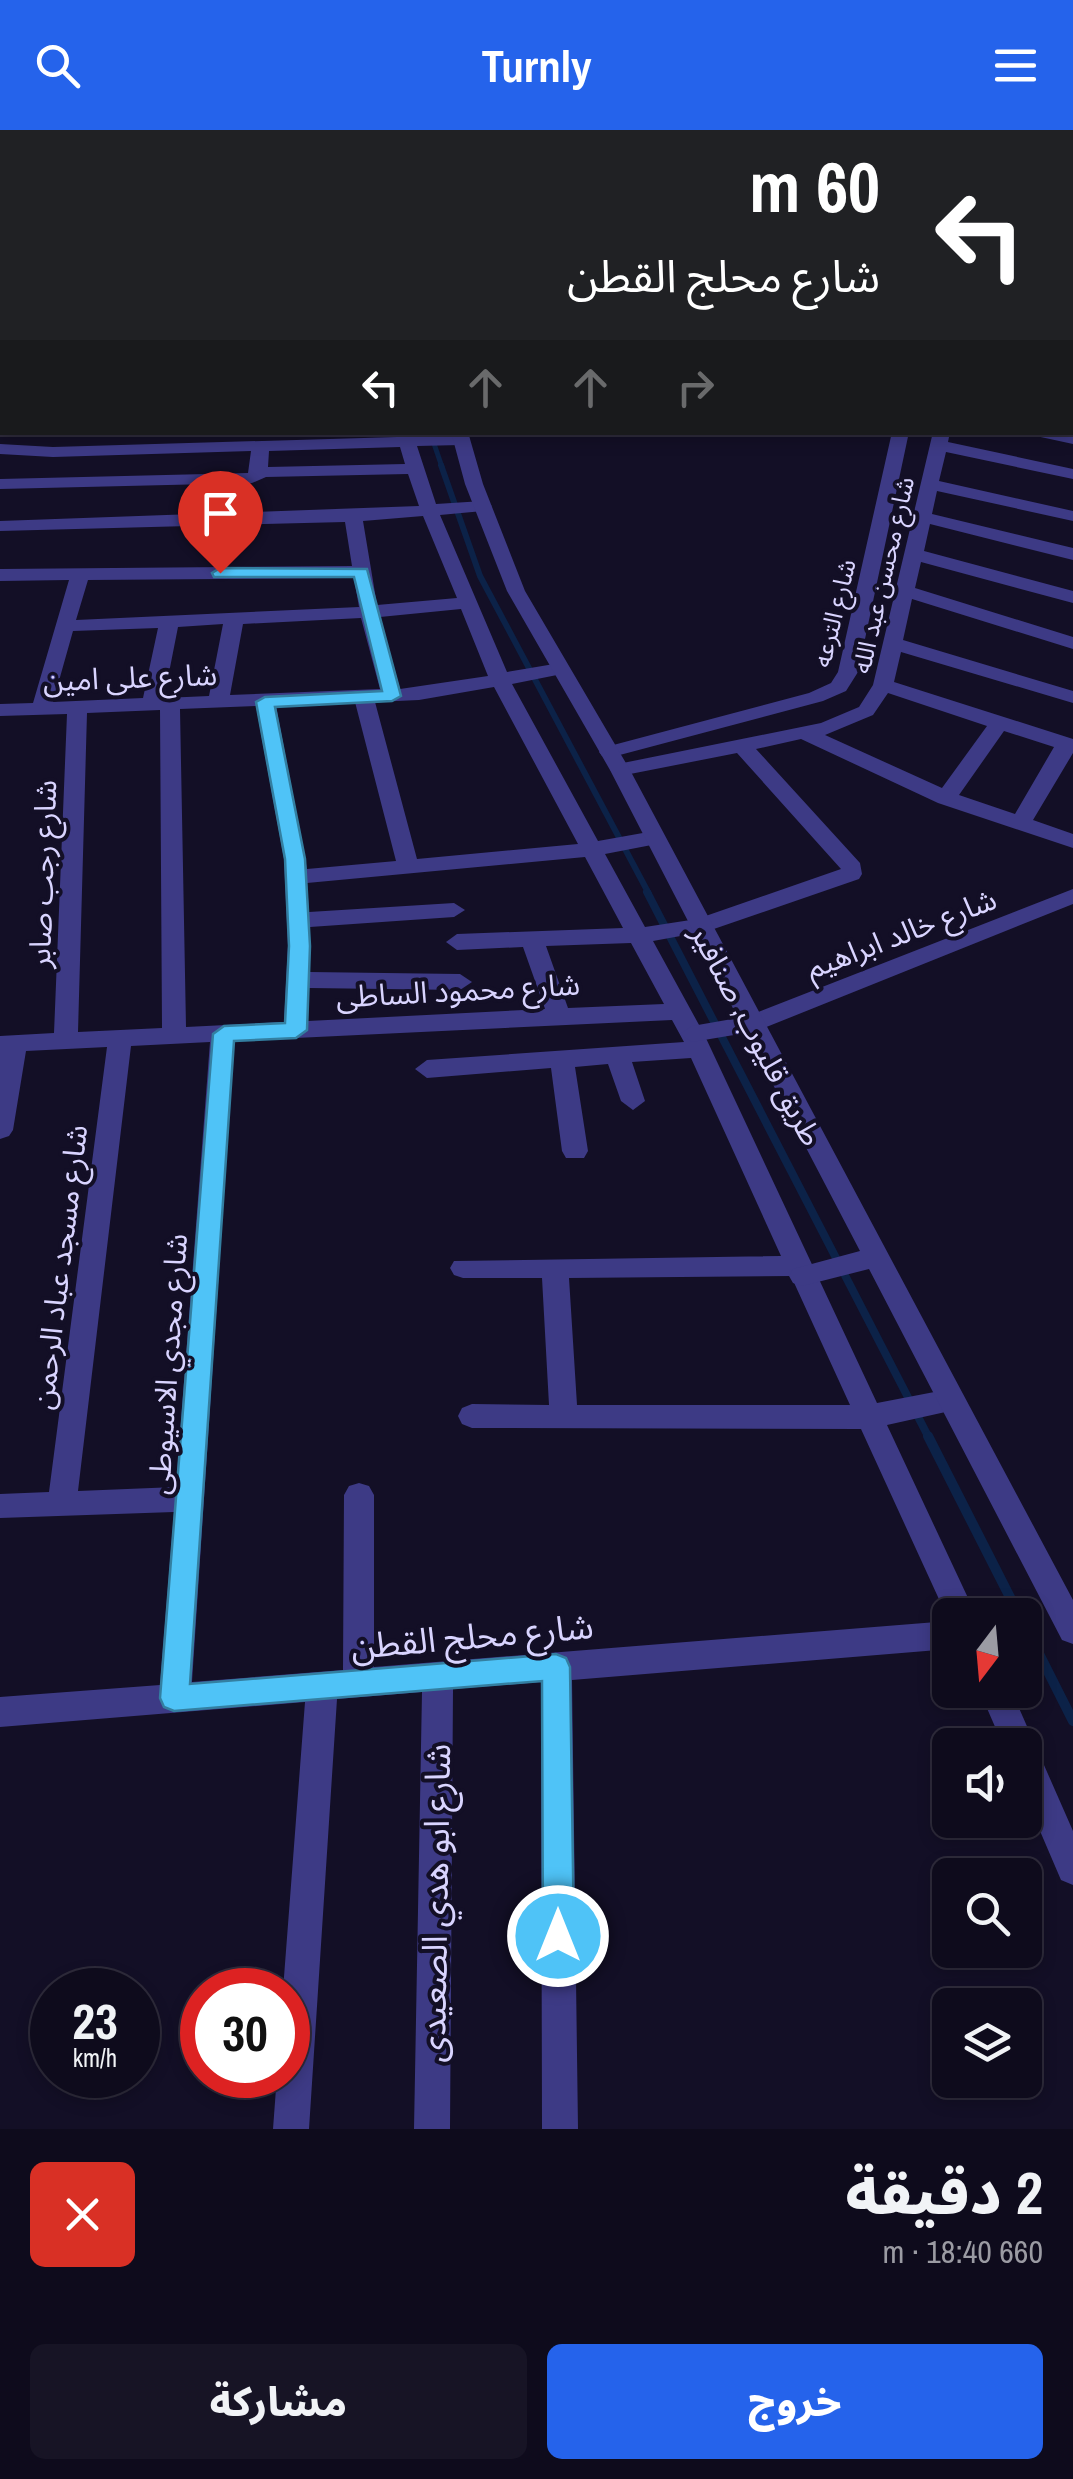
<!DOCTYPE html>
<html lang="ar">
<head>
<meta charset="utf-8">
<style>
	body { margin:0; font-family:"Archivo Narrow","Noto Sans Arabic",sans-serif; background:#171425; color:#f1f3f6; direction:rtl; height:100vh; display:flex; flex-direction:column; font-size:38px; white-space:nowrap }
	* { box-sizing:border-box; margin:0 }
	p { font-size:32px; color:#9b9ba3 }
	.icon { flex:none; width:55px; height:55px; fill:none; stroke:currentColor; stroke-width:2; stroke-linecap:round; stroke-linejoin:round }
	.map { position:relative; height:1999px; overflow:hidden; direction:ltr }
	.drawer { display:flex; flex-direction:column; background:#0e0b1c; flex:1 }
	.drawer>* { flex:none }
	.guide { position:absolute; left:0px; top:0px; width:1075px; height:305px; box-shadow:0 5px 15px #0003,0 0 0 2px #2e2b3b; direction:rtl; background:#202124; color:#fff; overflow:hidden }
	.needle { width:65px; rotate:196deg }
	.controls { position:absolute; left:932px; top:1468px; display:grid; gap:20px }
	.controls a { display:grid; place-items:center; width:110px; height:110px; border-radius:15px; background:#0e0b1c; box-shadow:0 5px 15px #0003,0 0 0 2px #2e2b3b; font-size:50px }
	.speed { position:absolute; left:30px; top:1838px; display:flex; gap:20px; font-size:50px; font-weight:700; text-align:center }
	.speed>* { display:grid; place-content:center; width:130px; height:130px; border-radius:50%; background:#0e0b1c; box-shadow:0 5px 15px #0003,0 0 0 2px #2e2b3b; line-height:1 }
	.speed small { font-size:25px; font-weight:400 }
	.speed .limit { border:15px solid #d22; background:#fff; color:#111 }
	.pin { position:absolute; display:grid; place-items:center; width:85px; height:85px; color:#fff; margin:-102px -42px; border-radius:50% 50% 50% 0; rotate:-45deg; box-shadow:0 0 10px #0007 }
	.pin .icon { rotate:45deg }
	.me { position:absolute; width:110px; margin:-55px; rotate:0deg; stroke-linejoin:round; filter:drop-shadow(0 0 8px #0008) }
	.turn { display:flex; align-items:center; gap:35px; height:210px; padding:0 30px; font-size:45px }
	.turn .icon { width:130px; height:130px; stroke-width:2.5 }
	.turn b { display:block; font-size:70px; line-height:85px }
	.lanes { display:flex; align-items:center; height:95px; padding:0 30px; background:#0003; justify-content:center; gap:50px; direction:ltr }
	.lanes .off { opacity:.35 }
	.round { display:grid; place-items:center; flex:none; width:105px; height:105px; border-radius:15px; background:#171425 }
	.headline { display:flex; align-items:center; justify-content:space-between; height:170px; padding:0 30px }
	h1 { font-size:60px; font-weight:800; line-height:75px }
	.primary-button { display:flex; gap:20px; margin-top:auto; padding:20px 30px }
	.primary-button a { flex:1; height:115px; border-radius:15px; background:#2563eb; color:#fff; font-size:40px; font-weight:800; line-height:115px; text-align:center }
	.primary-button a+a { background:#171425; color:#f1f3f6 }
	header { display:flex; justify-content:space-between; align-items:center; height:130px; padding:0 30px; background:#2563eb; color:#fff; font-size:45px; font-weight:800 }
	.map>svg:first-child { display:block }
</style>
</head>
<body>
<header><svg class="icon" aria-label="menu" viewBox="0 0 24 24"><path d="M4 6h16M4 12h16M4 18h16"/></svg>Turnly<svg class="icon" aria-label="search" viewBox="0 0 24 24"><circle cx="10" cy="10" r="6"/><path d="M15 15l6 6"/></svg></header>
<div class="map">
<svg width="1073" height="1999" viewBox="0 0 1073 1999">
	<rect width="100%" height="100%" fill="#130f26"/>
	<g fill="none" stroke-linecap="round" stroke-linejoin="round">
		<!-- stream-far3 -->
		<path stroke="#0c2248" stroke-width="5" d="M 430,302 L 442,337"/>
		<!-- stream-far2 -->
		<path stroke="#0c2248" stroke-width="6" d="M 441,335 L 480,446 L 649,764"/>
		<!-- stream-far1 -->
		<path stroke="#0c2248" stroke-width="8" d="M 647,762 L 929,1308"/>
		<!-- stream -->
		<path stroke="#0c2248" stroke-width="10" d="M 928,1306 L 1019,1485
			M 1025,1496 L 1073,1591"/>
		<!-- minor -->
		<path fill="#3d3a85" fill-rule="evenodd" d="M 190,0 L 204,0 L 204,2 L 190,2 Z
			M 241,0 L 255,0 L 256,2 L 242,2 Z
			M 336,0 L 385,0 L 386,2 L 338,2 Z
			M 591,0 L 630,0 L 631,2 L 593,2 Z
			M 974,0 L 988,0 L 989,2 L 975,2 Z
			M 0,40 L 2,40 L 2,48 L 0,48 Z
			M 0,61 L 2,61 L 2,69 L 0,69 Z
			M 0,89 L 2,89 L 2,97 L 0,97 Z
			M 0,112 L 2,113 L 2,121 L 0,122 Z
			M 0,143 L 2,143 L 2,153 L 0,153 Z
			M 1072,161 L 1073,161 L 1073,171 L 1072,171 Z
			M 1072,218 L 1073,218 L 1073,228 L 1072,228 Z
			M 0,247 L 2,247 L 2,257 L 0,257 Z
			M 1072,264 L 1073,264 L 1073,274 L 1072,274 Z
			M 0,279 L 2,279 L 2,289 L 0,289 Z
			M 396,302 L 413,302 L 414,306 L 461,305 L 470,310 L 461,315 L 417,316 L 436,374 L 483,371 L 492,376 L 483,381 L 440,385 L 507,542 L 560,533 L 570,539 L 567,543 L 512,554 L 598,711 L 654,701 L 665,708 L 662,713 L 605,724 L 645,797 L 697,789 L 841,739 L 737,623 L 620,646 L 610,640 L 613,635 L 821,593 L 859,577 L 873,555 L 933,302 L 950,302 L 948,312 L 1073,339 L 1073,349 L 946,322 L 939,351 L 1073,381 L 1073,391 L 937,361 L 932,384 L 1073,418 L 1073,430 L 930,394 L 924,421 L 1073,461 L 1073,473 L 921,432 L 915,458 L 1073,507 L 1073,519 L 912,469 L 903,510 L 1073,561 L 1073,573 L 901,522 L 894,552 L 1073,609 L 1073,623 L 1033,690 L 1073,704 L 1073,718 L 938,673 L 801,609 L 756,619 L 860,733 L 862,744 L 859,749 L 708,801 L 653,811 L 704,904 L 877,1273 L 950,1259 L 960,1262 L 964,1270 L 960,1278 L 950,1281 L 887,1295 L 976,1485 L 950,1485 L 950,1519 L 572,1550 L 578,1999 L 542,1999 L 541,1552 L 453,1559 L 450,1999 L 414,1999 L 422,1562 L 337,1569 L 309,1999 L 273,1999 L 277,1945 L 288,1945 L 288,1860 L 283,1860 L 305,1572 L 0,1597 L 0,1567 L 160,1555 L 174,1382 L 0,1388 L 0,1364 L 49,1362 L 107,917 L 26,921 L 13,1000 L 9,1006 L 0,1009 L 0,906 L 54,903 L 67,584 L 0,586 L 0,574 L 33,573 L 69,450 L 0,451 L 0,439 L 352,436 L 345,392 L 0,401 L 0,391 L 419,376 L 408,344 L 266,347 L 252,353 L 0,359 L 0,349 L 248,343 L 251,321 L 53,327 L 0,324 L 0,314 L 53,317 L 397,307 ZM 400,317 L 405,334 L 268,337 L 269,321 ZM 423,386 L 457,468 L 377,475 L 363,391 ZM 354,448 L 359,477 L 76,490 L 88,450 ZM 461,479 L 488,546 L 400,559 L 380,487 ZM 361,488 L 380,559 L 230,565 L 243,494 ZM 223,494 L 209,566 L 164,568 L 178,497 ZM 158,498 L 143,568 L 53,572 L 73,501 ZM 494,557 L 578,714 L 417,729 L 375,572 L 419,570 ZM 888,563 L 987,596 L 942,658 L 825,605 L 873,585 ZM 355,572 L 396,731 L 307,739 L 276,576 ZM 256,576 L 284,729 L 288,815 L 284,892 L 186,897 L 180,579 ZM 160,580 L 162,898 L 78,902 L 87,583 ZM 1004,601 L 1054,617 L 1015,684 L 959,665 ZM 585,727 L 623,798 L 457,804 L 446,812 L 457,820 L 523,817 L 545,879 L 308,891 L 309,858 L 460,860 L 472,852 L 460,844 L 310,842 L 310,797 L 454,787 L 465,780 L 454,773 L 309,782 L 307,753 ZM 631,813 L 664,874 L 568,878 L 546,816 ZM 672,890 L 684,912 L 427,930 L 415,939 L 427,948 L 551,938 L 562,1021 L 566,1028 L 584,1028 L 588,1021 L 575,937 L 608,934 L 621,971 L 633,980 L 645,971 L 632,932 L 691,928 L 781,1126 L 454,1131 L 450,1138 L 454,1145 L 463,1148 L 542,1148 L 549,1275 L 472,1274 L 462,1278 L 458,1286 L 462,1294 L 472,1298 L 861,1299 L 949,1491 L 374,1537 L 374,1365 L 369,1356 L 359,1353 L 349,1356 L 344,1365 L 343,1540 L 192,1552 L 234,911 ZM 210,912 L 176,1357 L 78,1361 L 131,916 ZM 791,1146 L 850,1275 L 577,1275 L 569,1148 Z
			M 892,302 L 909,302 L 858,542 L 846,561 L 823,571 L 616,626 L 602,626 L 599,622 L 602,618 L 809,563 L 831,553 L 838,542 Z
			M 1034,302 L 1073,304 L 1073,314 L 1036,306 Z
			M 1073,759 L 1073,774 L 759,900 L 743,900 L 739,894 L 743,888 Z
			M 979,1560 L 1011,1560 L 1073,1701 L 1073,1755 L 1061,1750 L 1025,1666 L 1025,1615 L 1003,1615 Z"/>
		<!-- tertiary -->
		<path fill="#3d3a85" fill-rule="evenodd" d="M 285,0 L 299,0 L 300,2 L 286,2 Z
			M 451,302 L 468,302 L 483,354 L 525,461 L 630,640 L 1073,1470 L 1073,1514 L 1062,1510 L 869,1139 L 802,1156 L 793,1153 L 789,1146 L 793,1139 L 860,1121 L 746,903 L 692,912 L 680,904 L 692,896 L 738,888 L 610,640 L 507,461 L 465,354 Z"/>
	</g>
	<!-- route -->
	<path fill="#4fc3f7" stroke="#337fa1" stroke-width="2.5" d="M 220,438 L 367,439 L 401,566 L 392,571 L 275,577 L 305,729 L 310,816 L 307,900 L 296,908 L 234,911 L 190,1554 L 556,1524 L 566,1528 L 570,1537 L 574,1806 L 569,1817 L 558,1822 L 547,1817 L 543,1806 L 542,1551 L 174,1581 L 164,1577 L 160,1568 L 213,904 L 224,896 L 285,893 L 289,816 L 285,729 L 256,572 L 265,567 L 382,561 L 354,447 L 214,447 L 212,443 Z"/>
	<g text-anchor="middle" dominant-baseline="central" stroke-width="8" stroke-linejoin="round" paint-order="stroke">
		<!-- far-street labels -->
		<g font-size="25" fill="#d9d4ff" stroke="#130f26">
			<text transform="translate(883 445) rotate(-77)">شارع محسن عبد الله</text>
			<text transform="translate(834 483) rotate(-76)">شارع الترعه</text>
		</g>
		<!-- street labels -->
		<g font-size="30" fill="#d9d4ff" stroke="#130f26">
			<text transform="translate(130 547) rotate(-2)">شارع على امين</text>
			<text transform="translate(42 744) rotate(-88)">شارع رجب صابر</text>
			<text transform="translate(901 803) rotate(-21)">شارع خالد ابراهيم</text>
			<text transform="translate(458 860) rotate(-3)">شارع محمود الساطى</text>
			<text transform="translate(757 905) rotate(62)">طريق قليوب, صنافير</text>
			<text transform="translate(59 1137) rotate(-83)">شارع مسجد عباد الرحمن</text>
			<text transform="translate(167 1234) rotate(-86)">شارع مجدي الاسيوطى</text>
		</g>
		<!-- near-street labels -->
		<g font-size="35" fill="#d9d4ff" stroke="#130f26">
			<text transform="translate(472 1506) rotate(-5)">شارع محلج القطن</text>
			<text transform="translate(435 1773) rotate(-89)">شارع ابو هدي الصعيدى</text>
		</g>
	</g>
</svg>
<div class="controls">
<a><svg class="needle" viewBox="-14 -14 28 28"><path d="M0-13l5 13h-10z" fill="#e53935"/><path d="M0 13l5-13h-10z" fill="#9b9ba3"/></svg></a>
<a><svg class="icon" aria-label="sound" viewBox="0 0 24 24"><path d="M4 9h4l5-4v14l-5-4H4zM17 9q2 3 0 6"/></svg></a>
<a><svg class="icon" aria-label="search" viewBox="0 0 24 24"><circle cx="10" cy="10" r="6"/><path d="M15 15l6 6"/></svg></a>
<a><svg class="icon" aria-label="layers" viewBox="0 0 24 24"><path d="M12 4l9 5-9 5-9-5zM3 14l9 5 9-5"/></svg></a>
</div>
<div class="speed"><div>23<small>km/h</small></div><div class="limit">30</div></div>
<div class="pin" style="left:220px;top:443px;background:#d93025"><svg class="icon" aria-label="arrive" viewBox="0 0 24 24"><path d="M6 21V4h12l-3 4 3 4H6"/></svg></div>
<svg class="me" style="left:558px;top:1806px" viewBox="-20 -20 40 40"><circle r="17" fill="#4fc3f7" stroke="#fff" stroke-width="3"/><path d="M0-11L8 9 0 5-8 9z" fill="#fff"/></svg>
<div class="guide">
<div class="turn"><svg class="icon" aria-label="left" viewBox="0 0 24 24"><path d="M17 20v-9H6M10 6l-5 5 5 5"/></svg><div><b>60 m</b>شارع محلج القطن</div></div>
<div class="lanes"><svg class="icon" aria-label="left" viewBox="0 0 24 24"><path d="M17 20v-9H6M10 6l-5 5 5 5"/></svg><svg class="icon off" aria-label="ahead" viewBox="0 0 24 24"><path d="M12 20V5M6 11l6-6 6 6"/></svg><svg class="icon off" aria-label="ahead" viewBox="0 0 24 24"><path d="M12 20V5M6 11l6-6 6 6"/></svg><svg class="icon off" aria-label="right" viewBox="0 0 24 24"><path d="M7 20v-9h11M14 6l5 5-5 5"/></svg></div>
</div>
</div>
<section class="drawer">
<div class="headline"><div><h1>2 دقيقة</h1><p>660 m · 18:40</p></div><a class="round" style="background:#d93025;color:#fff"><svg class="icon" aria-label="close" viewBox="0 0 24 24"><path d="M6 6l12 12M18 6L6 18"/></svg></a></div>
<div class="primary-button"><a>خروج</a><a>مشاركة</a></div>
</section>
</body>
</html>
